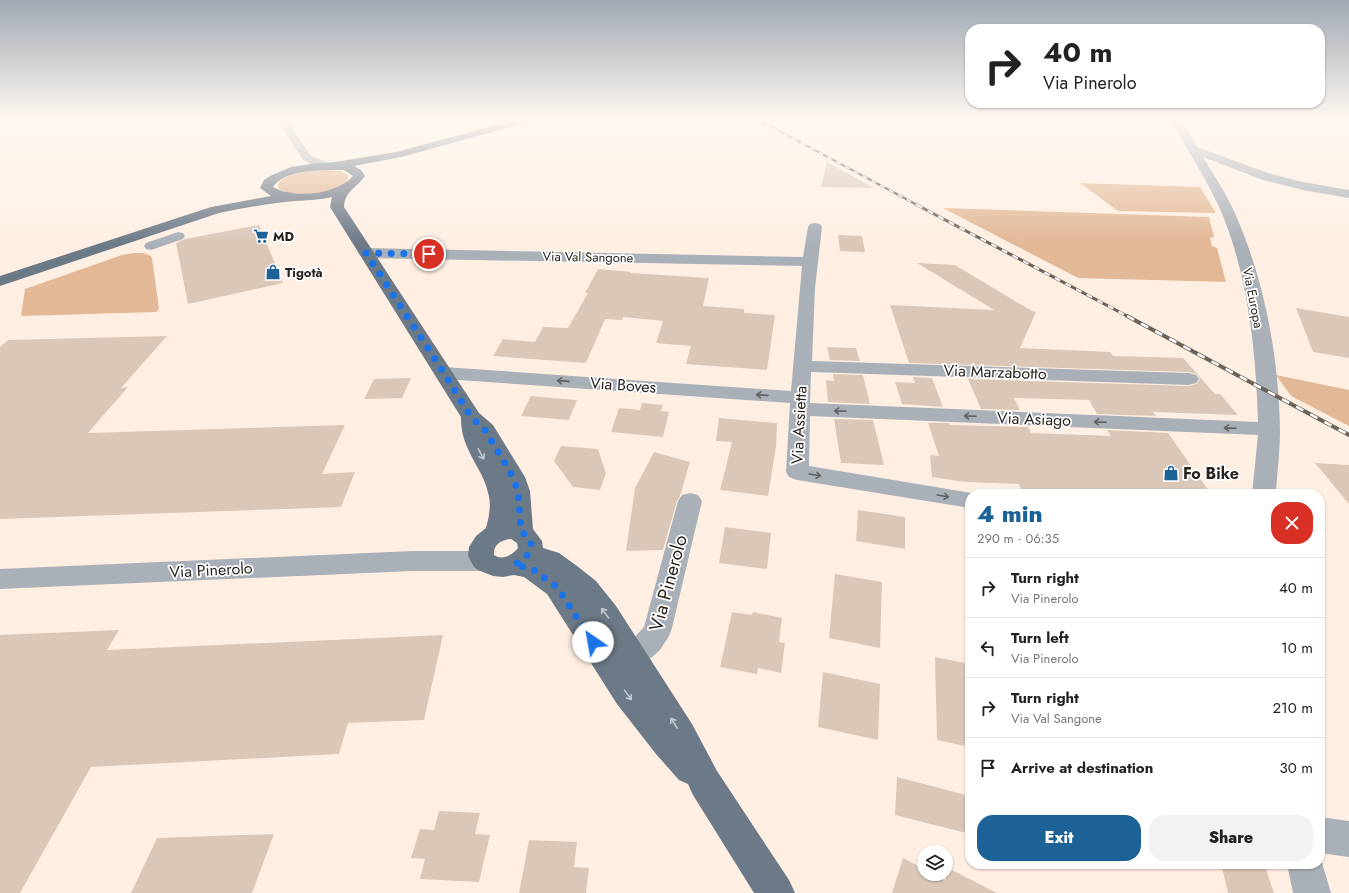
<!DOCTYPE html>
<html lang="en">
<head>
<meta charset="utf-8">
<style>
	body { margin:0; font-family:Jost,sans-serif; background:#f2f2f2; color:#222; height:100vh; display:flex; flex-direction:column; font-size:15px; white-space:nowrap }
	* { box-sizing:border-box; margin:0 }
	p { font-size:13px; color:#767676 }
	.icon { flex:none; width:22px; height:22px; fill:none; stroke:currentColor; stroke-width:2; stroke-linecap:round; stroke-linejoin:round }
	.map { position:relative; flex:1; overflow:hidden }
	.side { position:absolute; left:965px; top:489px; width:360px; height:380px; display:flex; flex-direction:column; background:#fff; border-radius:16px; box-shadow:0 1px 3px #0004 }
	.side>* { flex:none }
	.banner { position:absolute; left:965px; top:24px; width:360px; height:84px; border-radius:16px; box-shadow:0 1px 3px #0004; background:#fff; color:#222; overflow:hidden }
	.controls { position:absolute; left:917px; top:845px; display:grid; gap:8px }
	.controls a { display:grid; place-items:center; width:36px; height:36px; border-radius:50%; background:#fff; box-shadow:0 1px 3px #0004; font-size:20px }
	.pin { position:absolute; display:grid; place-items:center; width:34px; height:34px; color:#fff; margin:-17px; border:2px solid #fff; border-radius:50%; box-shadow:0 1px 4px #0007 }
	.me { position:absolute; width:44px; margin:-22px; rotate:327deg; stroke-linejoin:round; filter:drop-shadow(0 0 3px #0008) }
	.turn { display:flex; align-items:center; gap:14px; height:84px; padding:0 12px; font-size:18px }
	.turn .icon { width:52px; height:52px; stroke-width:2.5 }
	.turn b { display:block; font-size:28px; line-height:34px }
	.round { display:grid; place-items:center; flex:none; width:42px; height:42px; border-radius:16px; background:#f2f2f2 }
	.summary { display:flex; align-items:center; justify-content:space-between; height:68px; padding:0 12px }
	h1 { font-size:24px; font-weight:800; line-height:30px; color:#1d6297 }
	.action { display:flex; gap:8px; margin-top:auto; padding:8px 12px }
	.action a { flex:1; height:46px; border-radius:16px; background:#1d6297; color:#fff; font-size:16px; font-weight:800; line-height:46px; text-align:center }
	.action a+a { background:#f2f2f2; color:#222 }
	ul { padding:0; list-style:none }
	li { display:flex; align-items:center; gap:12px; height:60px; padding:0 12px; border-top:1px solid #e0e0e0 }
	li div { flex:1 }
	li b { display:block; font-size:15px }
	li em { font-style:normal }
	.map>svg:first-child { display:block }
</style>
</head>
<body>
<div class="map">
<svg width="1349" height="893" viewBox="0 0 1349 893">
	<rect width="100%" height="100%" fill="#ffefe3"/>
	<!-- green -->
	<path fill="#e2b896" d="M 327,170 L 340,171 L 348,175 L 348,180 C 336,193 293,200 278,188 L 279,182 C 292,171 311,171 327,170 Z
		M 1080,183 L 1200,187 L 1216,213 L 1118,211 Z
		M 943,208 L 1209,217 L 1214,237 L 1210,238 L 1212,246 L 1217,248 L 1226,282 L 1078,278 Z
		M 134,253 C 140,253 148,252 152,258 L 159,309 L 156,312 L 21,316 L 25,289 L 122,255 Z
		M 1276,375 L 1349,390 L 1349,426 L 1291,396 Z"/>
	<!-- building -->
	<path fill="#dac7b8" d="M 827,162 L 874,188 L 821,187 Z
		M 259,225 L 283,283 L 188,304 L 176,243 L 185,239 Z
		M 838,235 L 862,236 L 865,252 L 840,251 Z
		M 917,263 L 955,265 L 1032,311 L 1036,312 L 1020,348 L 1110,352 L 1113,356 L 1183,358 L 1215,394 L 1220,394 L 1238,415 L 1153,412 L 1156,416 L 1097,414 L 1089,400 L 1014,398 L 1020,410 L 981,409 L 968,379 L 1189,386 L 1196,384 L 1200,379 L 1196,374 L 1189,372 L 909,363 L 890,305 L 994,310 Z
		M 598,269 L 631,272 L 630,273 L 709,278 L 703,306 L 744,309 L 744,313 L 775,315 L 767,370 L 686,364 L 691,346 L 656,343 L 663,321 L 623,317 L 622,320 L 605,319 L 586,363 L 493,356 L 503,339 L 535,342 L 543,327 L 568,328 L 588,293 L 585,293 Z
		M 1296,308 L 1349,317 L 1349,358 L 1313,352 Z
		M 167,336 L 121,388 L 128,387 L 88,433 L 345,425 L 322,474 L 355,472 L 341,507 L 0,519 L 0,347 L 8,340 Z
		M 827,347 L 856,348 L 860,361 L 830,360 Z
		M 833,374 L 863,375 L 870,404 L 828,402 L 826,380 L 834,381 Z
		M 913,377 L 932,378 L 943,407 L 902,404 L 895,382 L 915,383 Z
		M 411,378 L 402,398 L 364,399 L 374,379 Z
		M 531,396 L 577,400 L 569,420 L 521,416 Z
		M 642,403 L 663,405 L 661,411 L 669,412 L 663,437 L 611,432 L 619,408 L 640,410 Z
		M 719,418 L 777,423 L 776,447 L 768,496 L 720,490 L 732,442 L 716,441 Z
		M 834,419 L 873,420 L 884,465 L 841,463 Z
		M 928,423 L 949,423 L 950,425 L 1028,427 L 1031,433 L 1111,436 L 1107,430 L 1168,433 L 1211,494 L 1064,494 L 1062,490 L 1021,489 L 1019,484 L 965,482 L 932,477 L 930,455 L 939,456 Z
		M 561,446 L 598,449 L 606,473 L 600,490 L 573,487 L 554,461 Z
		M 654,452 L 690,462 L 680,496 L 677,501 L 663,550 L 626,551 L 635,488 Z
		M 1315,463 L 1349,465 L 1349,504 Z
		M 858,510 L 905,517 L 905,549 L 856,541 Z
		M 725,527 L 771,533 L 767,569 L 719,563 Z
		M 835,574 L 882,582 L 880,648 L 829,638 Z
		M 732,612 L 752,615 L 753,612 L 782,618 L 779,642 L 785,643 L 781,673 L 758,668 L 757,674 L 720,667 Z
		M 119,630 L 107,650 L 443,635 L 424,720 L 348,723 L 339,754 L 91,767 L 20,893 L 0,893 L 0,635 Z
		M 935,657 L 970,664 L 970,747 L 937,740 Z
		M 823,672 L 880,684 L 878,740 L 818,727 Z
		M 897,777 L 970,796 L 970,834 L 895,815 Z
		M 439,811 L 480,813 L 475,834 L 490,835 L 479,882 L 420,879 L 425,859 L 411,858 L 420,829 L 434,830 Z
		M 274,834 L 252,893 L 131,893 L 157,838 Z
		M 529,840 L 577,842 L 574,867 L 589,868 L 586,893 L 519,893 Z
		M 903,858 L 924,869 L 924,874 L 933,874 L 946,881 L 946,867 L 997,893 L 892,893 Z
		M 1221,864 L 1247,864 L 1266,869 L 1274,893 L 1228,893 Z"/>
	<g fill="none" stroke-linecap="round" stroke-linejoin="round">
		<!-- minor -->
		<path fill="#a9b0b7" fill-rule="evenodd" d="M 276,119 L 286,119 L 311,156 L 329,163 L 331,166 L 329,169 L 321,169 L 303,160 Z
			M 1171,119 L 1181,119 L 1197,147 L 1271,174 L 1303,182 L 1349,190 L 1349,198 L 1303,190 L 1263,180 L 1203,157 C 1215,177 1228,196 1237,218 C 1265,283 1279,359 1280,430 C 1280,452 1277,473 1276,494 L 1252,494 L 1258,435 L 810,416 L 809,466 L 978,494 L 970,494 L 970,508 L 797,480 L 789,477 L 786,472 L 790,403 L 444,379 L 437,377 L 434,373 L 437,369 L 444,367 L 791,391 L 802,266 L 366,258 L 361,256 L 358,253 L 361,250 L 366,248 L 803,257 L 808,227 L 810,224 L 815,223 L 820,224 L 822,227 L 815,288 L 812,361 L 1189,373 L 1196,375 L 1199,379 L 1196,383 L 1189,385 L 811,372 L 810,403 L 1258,422 C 1256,353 1249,281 1223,216 C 1209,182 1187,151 1171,119 Z
			M 178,232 L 183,233 L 185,236 L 183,239 L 151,250 L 146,249 L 144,246 L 146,243 Z
			M 690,493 L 698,495 L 702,501 L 672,628 L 669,636 L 660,650 L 651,658 L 616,674 L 606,670 L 601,661 L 606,652 L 631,641 L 644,627 L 678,501 L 682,495 Z
			M 412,551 L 484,551 L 493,554 L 497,561 L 493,568 L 484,571 L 412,571 L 0,589 L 0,569 Z
			M 1320,817 L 1349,821 L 1349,857 L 1320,853 Z
			M 1320,856 L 1331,893 L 1293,893 L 1287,864 L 1320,864 Z"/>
		<!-- major -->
		<path fill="#6c7986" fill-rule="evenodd" d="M 518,119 L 534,119 L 533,121 L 401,157 L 354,166 L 361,170 L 365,176 C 356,189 345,190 344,207 L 479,413 L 493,425 L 525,477 L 530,491 L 533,529 L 542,541 L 543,548 L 559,553 L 577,566 L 596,581 L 616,606 L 692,724 L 717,771 L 789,880 L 795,893 L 754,893 L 693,795 L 688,784 L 679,780 L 656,754 L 617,704 L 547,594 L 524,577 L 514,575 L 503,577 L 493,576 L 478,570 L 474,567 L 468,556 L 469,547 L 476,536 L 486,528 C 489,517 491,507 489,497 C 485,469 460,451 461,417 L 330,207 L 332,197 C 320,200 308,200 295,201 C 270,203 244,208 219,213 L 0,286 L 0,276 L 211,207 L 271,196 L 260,188 L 264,180 L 270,176 L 291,167 L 310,164 L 335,162 L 396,152 ZM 325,170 L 344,170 L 353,176 C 336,195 294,199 273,187 C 283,172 309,171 325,170 ZM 511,539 L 517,543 L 518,548 C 512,555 503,561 494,555 C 493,544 502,540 511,539 Z"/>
		<!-- rail-far2 casing -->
		<g stroke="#6b625a" stroke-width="2.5">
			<path id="rail-far2" d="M 757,119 L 919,206"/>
		</g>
		<!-- rail-far1 casing -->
		<g stroke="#6b625a" stroke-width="3">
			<path id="rail-far1" d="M 917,205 L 1129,317"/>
		</g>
		<!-- rail casing -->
		<g stroke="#6b625a" stroke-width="4">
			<path id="rail" d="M 1127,316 L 1349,435"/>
		</g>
		<!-- rail-far2 -->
		<use href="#rail-far2" stroke="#fff" stroke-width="1.5" stroke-dasharray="5" stroke-linecap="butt"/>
		<!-- rail-far1 -->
		<use href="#rail-far1" stroke="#fff" stroke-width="2" stroke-dasharray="6" stroke-linecap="butt"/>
		<!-- rail -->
		<use href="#rail" stroke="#fff" stroke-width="2.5" stroke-dasharray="8" stroke-linecap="butt"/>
	</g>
	<!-- one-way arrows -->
	<defs><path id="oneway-shaft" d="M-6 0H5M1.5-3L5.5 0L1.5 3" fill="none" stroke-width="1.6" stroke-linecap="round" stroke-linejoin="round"/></defs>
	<g stroke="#636262">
		<use href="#oneway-shaft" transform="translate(563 381) rotate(-176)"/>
		<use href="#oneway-shaft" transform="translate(762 395) rotate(-176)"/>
		<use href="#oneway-shaft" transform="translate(840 411) rotate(-178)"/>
		<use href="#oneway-shaft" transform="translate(970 416) rotate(-178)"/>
		<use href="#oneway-shaft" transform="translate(1100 422) rotate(-178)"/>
		<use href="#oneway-shaft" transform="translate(1230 428) rotate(-178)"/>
		<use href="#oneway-shaft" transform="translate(815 475) rotate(9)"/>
		<use href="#oneway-shaft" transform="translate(943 496) rotate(9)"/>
	</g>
	<g stroke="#c4c9cf">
		<use href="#oneway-shaft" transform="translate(481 454) rotate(62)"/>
		<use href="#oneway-shaft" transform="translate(605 613) rotate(-126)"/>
		<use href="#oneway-shaft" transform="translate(628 695) rotate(54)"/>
		<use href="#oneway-shaft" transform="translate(674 723) rotate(-122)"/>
	</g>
	<!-- sky -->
	<linearGradient id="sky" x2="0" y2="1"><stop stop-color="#a1a9b3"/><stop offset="0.49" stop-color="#fff8f2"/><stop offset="1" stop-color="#fff8f2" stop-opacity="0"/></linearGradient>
	<rect width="1349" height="244" fill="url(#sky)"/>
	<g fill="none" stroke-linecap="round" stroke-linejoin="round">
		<!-- route -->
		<path stroke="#1a73e8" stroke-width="7" stroke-dasharray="0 12.6" d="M 429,254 L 366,253 L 444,373 L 471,417 L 485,430 L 513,477 L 518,492 L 521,532 C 540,543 529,558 514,565 L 531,568 L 557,587 L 593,642"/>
	</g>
	<!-- icons -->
	<defs>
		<g id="supermarket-bare" transform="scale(1.2)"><path d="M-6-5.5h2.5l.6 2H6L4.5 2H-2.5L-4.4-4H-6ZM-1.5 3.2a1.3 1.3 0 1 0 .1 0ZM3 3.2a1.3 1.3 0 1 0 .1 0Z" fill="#1d6297" stroke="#fff" stroke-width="2.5" paint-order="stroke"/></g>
		<g id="shop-bare" transform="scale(1.2)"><path d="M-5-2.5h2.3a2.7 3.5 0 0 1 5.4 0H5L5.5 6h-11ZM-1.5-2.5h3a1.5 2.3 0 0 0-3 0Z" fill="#1d6297" stroke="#fff" stroke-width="2.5" paint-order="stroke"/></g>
	</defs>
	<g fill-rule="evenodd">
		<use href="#supermarket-bare" x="261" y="236"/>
		<use href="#shop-bare" x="273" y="272"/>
		<use href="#shop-bare" x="1171" y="473"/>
	</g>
	<g text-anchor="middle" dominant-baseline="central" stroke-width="3.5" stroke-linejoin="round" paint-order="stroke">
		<!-- far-poi labels -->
		<g font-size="13" font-weight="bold" fill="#2a231d" stroke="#fff" text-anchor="start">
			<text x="273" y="236">MD</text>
			<text x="285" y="272">Tigotà</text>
		</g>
		<!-- far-street labels -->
		<g font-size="13" fill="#2a231d" stroke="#fff">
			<text transform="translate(588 257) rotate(1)">Via Val Sangone</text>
			<text transform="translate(1253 298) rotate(79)">Via Europa</text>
		</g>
		<!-- street labels -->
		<g font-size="16" fill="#2a231d" stroke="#fff">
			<text transform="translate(995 372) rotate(2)">Via Marzabotto</text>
			<text transform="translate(623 385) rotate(4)">Via Boves</text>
			<text transform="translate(1034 419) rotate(2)">Via Asiago</text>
			<text transform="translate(799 425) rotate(-87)">Via Assietta</text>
			<text transform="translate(211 570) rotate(-3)">Via Pinerolo</text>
		</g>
		<!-- poi labels -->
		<g font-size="16" font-weight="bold" fill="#2a231d" stroke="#fff" text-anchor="start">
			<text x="1183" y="473">Fo Bike</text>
		</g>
		<!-- near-street labels -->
		<g font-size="19" fill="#2a231d" stroke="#fff">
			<text transform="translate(668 583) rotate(-75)">Via Pinerolo</text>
		</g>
	</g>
</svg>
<div class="controls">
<a><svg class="icon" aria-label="layers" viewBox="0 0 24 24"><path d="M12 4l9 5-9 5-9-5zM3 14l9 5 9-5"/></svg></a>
</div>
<div class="pin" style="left:429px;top:254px;background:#d93025"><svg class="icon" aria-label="arrive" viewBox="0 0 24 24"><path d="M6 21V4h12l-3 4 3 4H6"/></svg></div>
<svg class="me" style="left:593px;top:642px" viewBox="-20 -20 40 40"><circle r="19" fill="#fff"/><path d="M0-13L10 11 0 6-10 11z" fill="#1a73e8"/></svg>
<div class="banner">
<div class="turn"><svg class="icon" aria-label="right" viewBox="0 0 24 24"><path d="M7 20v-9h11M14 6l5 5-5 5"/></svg><div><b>40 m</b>Via Pinerolo</div></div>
</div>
<section class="side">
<div class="summary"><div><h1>4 min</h1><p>290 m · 06:35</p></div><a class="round" style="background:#d93025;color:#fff"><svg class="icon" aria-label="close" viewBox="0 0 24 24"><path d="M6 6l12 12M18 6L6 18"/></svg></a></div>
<ul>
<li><svg class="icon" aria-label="right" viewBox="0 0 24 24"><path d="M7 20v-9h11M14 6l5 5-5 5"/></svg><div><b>Turn right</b><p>Via Pinerolo</p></div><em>40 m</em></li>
<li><svg class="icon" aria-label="left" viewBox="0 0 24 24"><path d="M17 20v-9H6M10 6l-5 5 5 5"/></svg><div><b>Turn left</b><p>Via Pinerolo</p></div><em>10 m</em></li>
<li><svg class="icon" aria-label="right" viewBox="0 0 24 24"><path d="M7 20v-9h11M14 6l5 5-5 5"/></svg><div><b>Turn right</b><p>Via Val Sangone</p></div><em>210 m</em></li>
<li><svg class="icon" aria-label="arrive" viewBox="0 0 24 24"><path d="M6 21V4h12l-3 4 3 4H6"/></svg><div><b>Arrive at destination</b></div><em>30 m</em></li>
</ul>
<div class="action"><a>Exit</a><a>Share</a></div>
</section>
</div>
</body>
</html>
